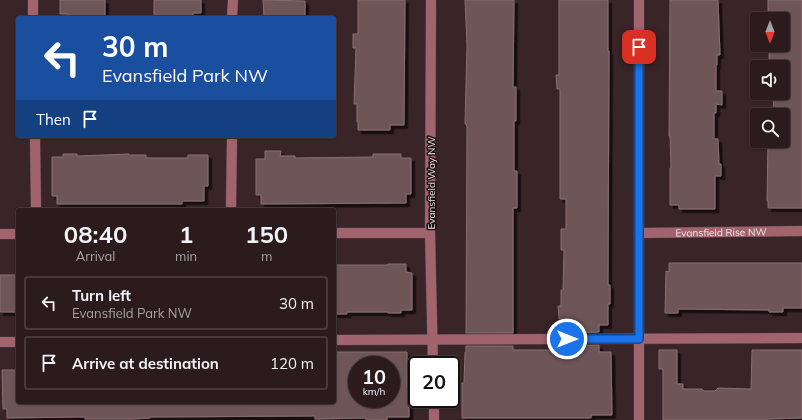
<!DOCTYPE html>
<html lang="en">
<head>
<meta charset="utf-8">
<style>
	body { margin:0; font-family:Mulish,sans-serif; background:#37282a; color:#f1f3f6; height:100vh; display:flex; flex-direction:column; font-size:15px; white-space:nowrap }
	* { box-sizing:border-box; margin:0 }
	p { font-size:13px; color:#a6a1a4 }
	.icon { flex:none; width:22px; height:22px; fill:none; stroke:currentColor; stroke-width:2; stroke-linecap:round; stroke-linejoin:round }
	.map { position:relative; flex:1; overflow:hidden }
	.panel { position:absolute; left:16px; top:208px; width:320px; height:196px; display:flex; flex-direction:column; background:#2b1b1d; border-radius:4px; box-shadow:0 1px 3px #0004,0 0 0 1px #47393b }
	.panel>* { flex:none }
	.hud { position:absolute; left:16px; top:16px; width:320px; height:122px; border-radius:4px; box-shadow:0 1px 3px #0004,0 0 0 1px #47393b; background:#1a4fa0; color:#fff; overflow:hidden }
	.needle { width:26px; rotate:180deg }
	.tools { position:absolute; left:750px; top:12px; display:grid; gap:8px }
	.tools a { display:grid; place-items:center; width:40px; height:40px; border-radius:4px; background:#2b1b1d; box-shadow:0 1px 3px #0004,0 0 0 1px #47393b; font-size:20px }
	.speed { position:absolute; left:348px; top:356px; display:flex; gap:8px; font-size:20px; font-weight:700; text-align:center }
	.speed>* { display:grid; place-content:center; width:52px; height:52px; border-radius:50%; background:#2b1b1d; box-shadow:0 1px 3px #0004,0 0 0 1px #47393b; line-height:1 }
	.speed small { font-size:10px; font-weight:400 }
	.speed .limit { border:2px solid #111; border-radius:6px; background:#fff; color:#111 }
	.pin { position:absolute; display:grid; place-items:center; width:34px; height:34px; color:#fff; margin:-17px; border-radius:8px; box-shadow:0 2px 6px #0006 }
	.me { position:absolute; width:44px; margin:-22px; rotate:90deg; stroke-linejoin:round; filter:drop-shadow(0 0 3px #0008) }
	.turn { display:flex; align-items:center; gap:14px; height:84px; padding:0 20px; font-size:18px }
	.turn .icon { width:52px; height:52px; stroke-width:2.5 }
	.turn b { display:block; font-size:28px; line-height:34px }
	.then { display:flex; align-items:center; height:38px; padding:0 20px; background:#0003; gap:8px; font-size:15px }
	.eta { display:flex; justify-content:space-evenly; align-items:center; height:68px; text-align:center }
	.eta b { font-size:24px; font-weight:700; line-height:28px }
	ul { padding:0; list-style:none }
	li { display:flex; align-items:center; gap:12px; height:54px; margin:0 8px 6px; padding:0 12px; border:2px solid #47393b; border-radius:4px }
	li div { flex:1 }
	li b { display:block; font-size:15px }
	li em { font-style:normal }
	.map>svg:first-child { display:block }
</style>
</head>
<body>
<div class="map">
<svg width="802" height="420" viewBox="0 0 802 420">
	<defs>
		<filter id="shadow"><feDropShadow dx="3.5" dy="3.5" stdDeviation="0" flood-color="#0009"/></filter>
	</defs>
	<rect width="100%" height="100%" fill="#392427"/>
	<!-- building -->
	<path fill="#6e5659" stroke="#886e72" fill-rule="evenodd" filter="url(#shadow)" d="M 60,0 L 105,0 L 105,18 L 68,18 L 68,14 L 60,14 Z
		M 154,0 L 201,0 L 201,13 L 193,13 L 193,18 L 154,18 Z
		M 263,0 L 305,1 L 305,18 L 264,17 Z
		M 358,0 L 405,0 L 404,125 L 390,125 L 390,130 L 358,130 L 358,122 L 357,122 L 357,104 L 354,104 L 356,48 L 353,48 L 353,34 L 358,34 Z
		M 465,0 L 514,0 L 513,87 L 516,87 L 516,121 L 514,121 L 514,171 L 517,171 L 517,208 L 513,208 L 513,333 L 466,333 L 467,127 L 466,124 L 465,124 L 467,45 Z
		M 559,0 L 608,0 L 608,51 L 609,51 L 608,285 L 610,285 L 610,304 L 608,304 L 608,325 L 599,325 L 599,332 L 561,333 L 562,319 L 559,319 L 558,306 L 561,306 L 561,290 L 563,290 L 564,250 L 561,250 L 561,229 L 566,229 L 566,199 L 560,199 L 560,89 L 557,89 L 556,75 L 559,75 Z
		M 670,0 L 718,0 L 720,55 L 717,55 L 717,65 L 716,65 L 716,91 L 722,91 L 722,105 L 716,104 L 716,113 L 714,113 L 714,139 L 718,139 L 719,164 L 721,164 L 721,176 L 715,176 L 715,209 L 679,209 L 679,205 L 670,205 L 670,168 L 671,168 L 670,136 L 669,136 Z
		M 768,0 L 802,0 L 802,208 L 768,208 L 768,201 L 767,201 L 768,141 L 783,141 L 783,113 L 773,113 L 774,93 L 783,93 L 783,63 L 769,63 L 769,45 L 783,45 L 783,19 L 768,19 Z
		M 265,151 L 281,151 L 280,156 L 295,156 L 295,158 L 373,157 L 373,154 L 401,154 L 401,158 L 411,158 L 411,194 L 406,194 L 406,203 L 261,204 L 261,195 L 256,195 L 256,159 L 265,159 Z
		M 63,154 L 77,154 L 77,156 L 129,154 L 129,155 L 146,155 L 146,158 L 188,158 L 188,155 L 208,155 L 208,186 L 204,186 L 204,201 L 182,201 L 182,204 L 57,204 L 57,196 L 52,196 L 52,157 L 63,157 Z
		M 669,263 L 802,263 L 802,308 L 783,308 L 783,312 L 769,312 L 769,310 L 678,309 L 678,313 L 665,313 L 666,271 L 669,272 Z
		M 388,264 L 406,264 L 406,272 L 412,273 L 412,310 L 401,310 L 401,313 L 388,313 L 388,312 L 347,312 L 347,314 L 334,314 L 334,265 L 388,265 Z
		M 0,275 L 17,275 L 17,312 L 0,312 Z
		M 599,345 L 599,352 L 611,352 L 612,415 L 591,415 L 591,418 L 462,418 L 462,383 L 464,383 L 465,352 L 466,352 L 466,346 L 513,346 L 513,350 L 561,350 L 561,346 Z
		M 659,350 L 677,350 L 677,384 L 683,384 L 683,389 L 702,389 L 704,391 L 715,391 L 718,388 L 751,389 L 752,350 L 802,350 L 802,418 L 769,419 L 769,420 L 663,420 L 663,369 L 659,369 Z
		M 334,352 L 407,352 L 407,388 L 409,388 L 409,417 L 387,417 L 387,420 L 366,420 L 366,418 L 315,419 L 315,416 L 150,417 L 150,418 L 133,419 L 85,419 L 85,417 L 79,417 L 7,418 L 7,409 L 3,409 L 2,370 L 17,370 L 17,372 L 18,372 L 18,402 L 334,402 ZM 357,365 L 391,365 L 391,399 L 357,399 Z"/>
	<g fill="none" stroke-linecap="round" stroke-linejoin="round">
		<!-- minor casing -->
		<g stroke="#533f42" stroke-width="11">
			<g id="minor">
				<path d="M 33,0 L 33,18"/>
				<path d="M 431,0 L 430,233 L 433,365"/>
				<path d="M 639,0 L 639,420"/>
				<path d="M 232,18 L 233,0"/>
				<path d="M 35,136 L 36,210"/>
				<path d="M 231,210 L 232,136"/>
				<path d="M 334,233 L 430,233"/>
				<path id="s1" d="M 639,233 L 802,231"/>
				<path d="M 0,234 L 18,234"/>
				<path d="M 334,340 L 802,338"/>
				<path d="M 0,342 L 18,342"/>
				<path d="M 434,399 L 434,420"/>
			</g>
		</g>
		<!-- minor -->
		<use href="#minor" stroke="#a1646f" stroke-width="10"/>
	</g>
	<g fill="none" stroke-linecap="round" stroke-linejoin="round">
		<!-- route casing -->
		<g stroke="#114b97" stroke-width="10">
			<path id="route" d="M 567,339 L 639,339 L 639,47"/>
		</g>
		<!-- route -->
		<use href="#route" stroke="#1a73e8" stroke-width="7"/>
	</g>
	<g text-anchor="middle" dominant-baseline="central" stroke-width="3" stroke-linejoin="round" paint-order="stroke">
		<!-- street labels -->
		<g font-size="10" fill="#f5e6e8" stroke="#1a1011">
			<text transform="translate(431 183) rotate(-90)">Evansfield Way NW</text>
			<text stroke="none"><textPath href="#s1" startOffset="82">Evansfield Rise NW</textPath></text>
		</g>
	</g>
</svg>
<div class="tools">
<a><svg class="needle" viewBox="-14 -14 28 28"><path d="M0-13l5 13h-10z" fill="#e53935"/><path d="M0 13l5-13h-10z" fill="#a6a1a4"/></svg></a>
<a><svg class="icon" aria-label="sound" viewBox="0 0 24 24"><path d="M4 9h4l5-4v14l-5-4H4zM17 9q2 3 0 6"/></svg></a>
<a><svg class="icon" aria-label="search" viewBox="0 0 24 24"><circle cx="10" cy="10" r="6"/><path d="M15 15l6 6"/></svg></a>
</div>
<div class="speed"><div>10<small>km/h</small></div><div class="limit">20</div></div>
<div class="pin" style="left:639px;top:47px;background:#d93025"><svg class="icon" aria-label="arrive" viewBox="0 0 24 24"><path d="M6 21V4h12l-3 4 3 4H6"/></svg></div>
<svg class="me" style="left:567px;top:339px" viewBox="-20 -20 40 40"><circle r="17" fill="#1a73e8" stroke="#fff" stroke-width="3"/><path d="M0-11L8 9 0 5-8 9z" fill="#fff"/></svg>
<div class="hud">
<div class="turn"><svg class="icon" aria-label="left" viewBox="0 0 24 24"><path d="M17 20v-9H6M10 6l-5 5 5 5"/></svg><div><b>30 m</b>Evansfield Park NW</div></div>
<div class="then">Then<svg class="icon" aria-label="arrive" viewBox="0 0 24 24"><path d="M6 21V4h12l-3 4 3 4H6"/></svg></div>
</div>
<section class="panel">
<div class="eta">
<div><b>08:40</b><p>Arrival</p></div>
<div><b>1</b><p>min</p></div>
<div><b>150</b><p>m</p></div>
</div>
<ul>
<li><svg class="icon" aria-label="left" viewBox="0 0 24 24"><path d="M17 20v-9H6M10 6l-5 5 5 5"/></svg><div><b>Turn left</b><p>Evansfield Park NW</p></div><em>30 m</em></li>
<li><svg class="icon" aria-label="arrive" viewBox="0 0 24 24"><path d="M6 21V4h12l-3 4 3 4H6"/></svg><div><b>Arrive at destination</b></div><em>120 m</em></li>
</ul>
</section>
</div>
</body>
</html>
